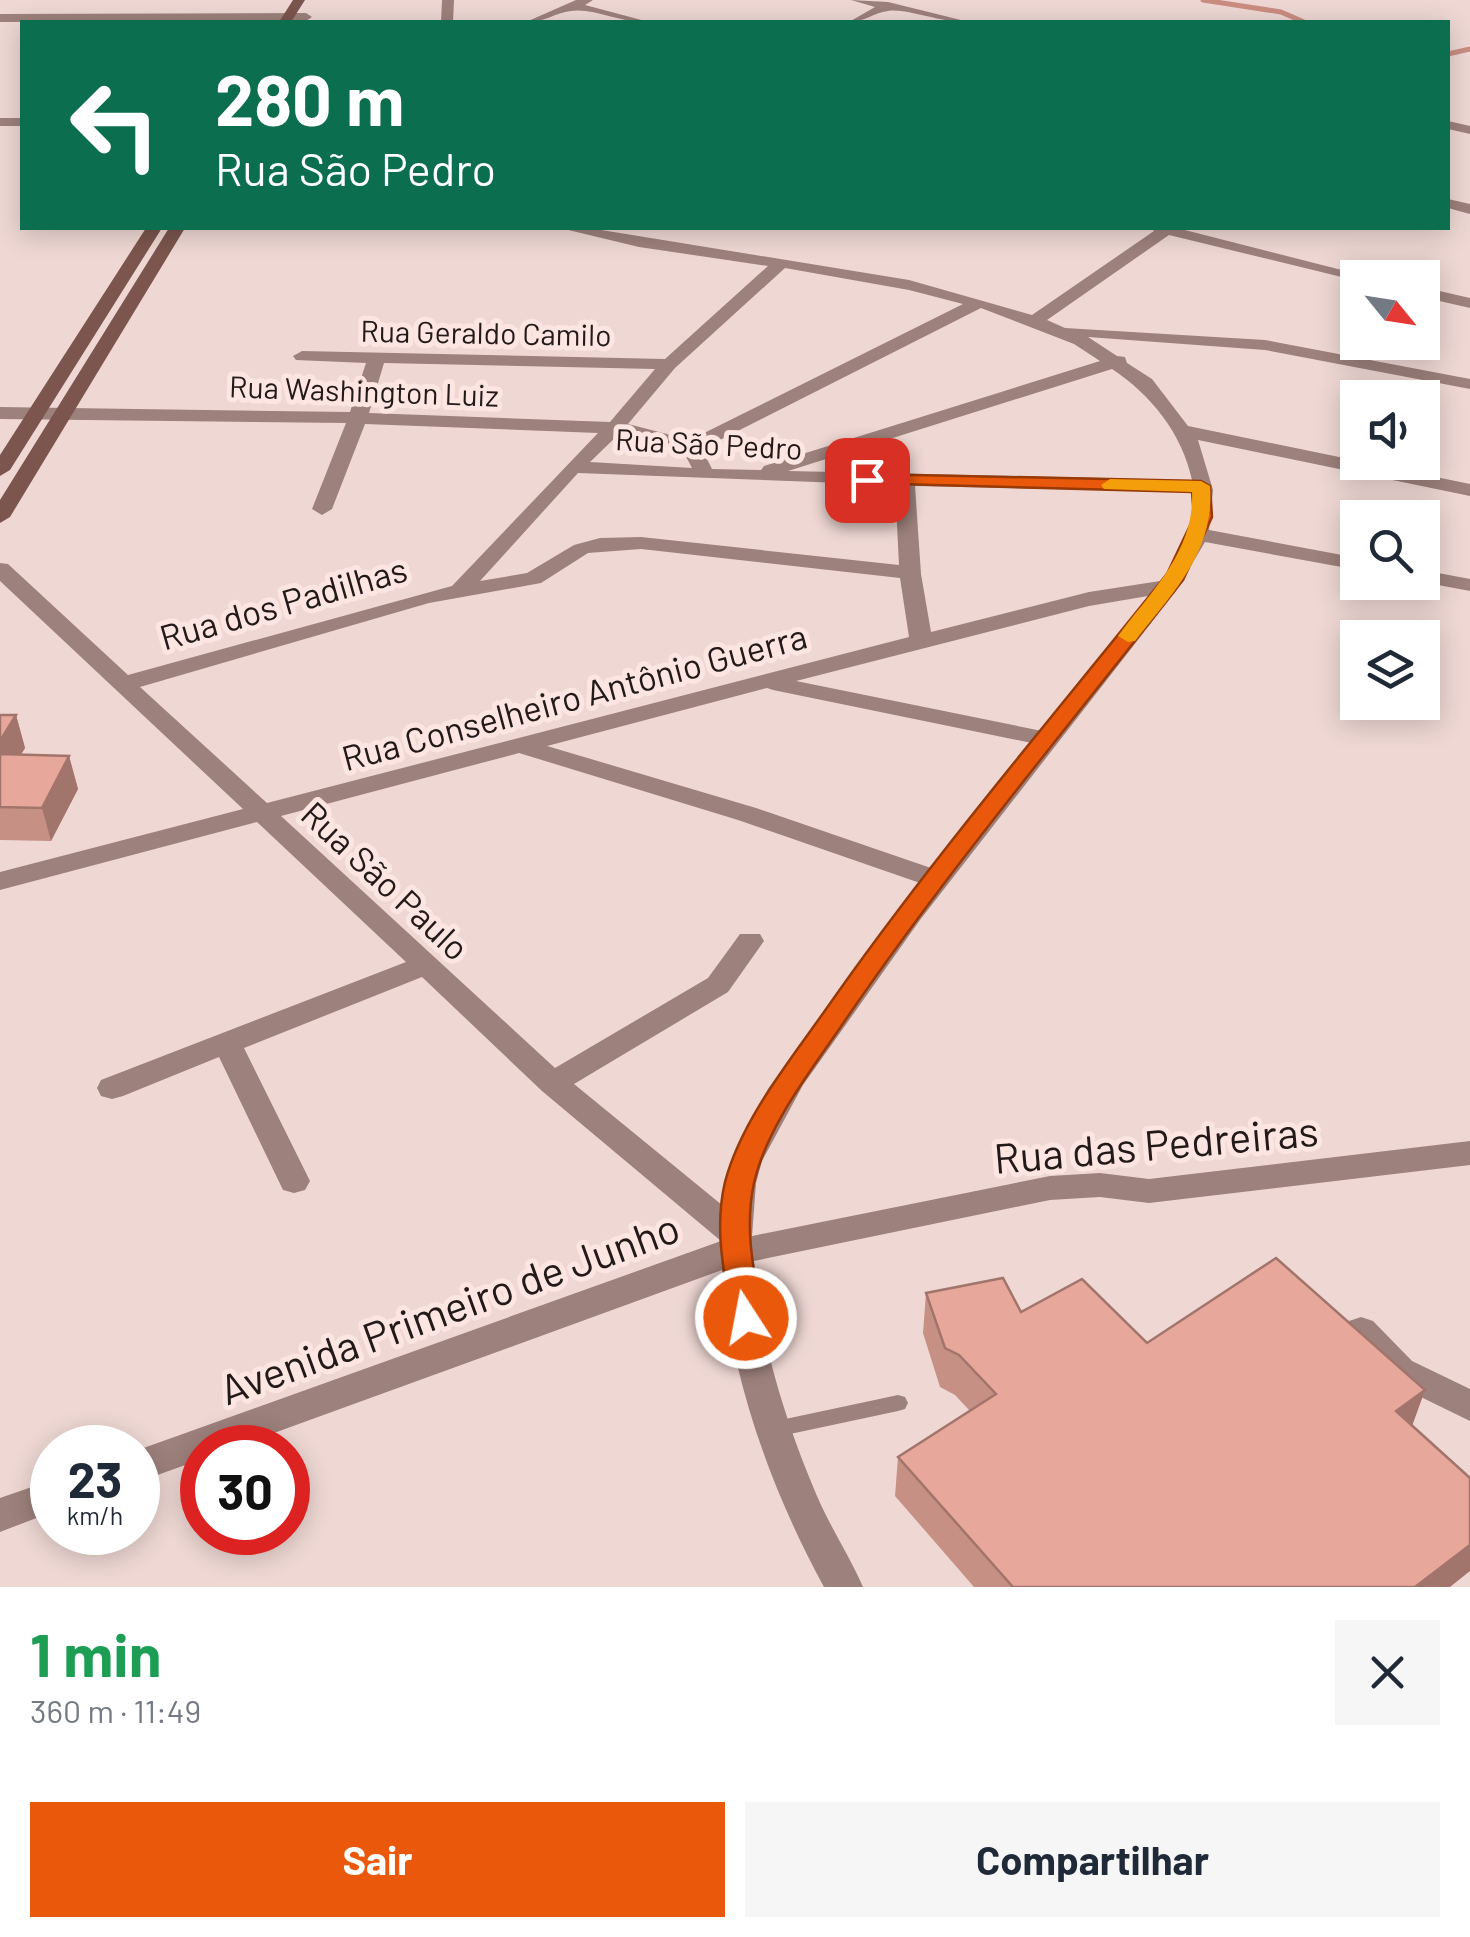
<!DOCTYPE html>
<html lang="pt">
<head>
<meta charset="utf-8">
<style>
	body { margin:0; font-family:Barlow,sans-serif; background:#f6f6f7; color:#1f2937; height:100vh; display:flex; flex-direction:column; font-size:38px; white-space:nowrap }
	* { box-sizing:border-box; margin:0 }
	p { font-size:32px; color:#747a83 }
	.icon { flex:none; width:55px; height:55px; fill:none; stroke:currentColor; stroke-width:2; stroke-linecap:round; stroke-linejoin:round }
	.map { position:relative; height:1587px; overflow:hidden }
	.side { display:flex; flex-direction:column; background:#fff; flex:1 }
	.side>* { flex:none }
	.guide { position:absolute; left:20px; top:20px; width:1430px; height:210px; border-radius:0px; box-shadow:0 5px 25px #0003; background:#0b6e4f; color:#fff; overflow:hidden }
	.needle { width:65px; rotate:120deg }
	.tools { position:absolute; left:1340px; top:260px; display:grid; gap:20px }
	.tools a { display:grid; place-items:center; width:100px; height:100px; border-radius:0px; background:#fff; box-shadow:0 5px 25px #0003; font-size:50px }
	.speed { position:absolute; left:30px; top:1425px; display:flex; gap:20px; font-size:50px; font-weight:700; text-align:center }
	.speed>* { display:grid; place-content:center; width:130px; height:130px; border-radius:50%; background:#fff; box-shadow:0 5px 25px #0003; line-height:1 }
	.speed small { font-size:25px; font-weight:400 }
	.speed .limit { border:15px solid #d22; background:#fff; color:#111 }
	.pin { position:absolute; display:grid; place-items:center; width:85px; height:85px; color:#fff; margin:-42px; border-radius:20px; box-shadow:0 5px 15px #0006 }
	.me { position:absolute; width:110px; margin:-55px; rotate:349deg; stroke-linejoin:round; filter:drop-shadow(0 0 8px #0008) }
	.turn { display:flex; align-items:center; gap:35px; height:210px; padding:0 30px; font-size:45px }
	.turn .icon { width:130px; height:130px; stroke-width:2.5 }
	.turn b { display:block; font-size:70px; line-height:85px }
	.round { display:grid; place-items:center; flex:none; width:105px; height:105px; border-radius:0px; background:#f6f6f7 }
	.overview { display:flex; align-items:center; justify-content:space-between; height:170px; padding:0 30px }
	h1 { font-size:60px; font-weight:700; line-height:75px; color:#1e9e55 }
	.button { display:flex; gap:20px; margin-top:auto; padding:20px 30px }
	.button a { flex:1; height:115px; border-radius:0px; background:#ea580c; color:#fff; font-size:40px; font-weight:700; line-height:115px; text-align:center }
	.button a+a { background:#f6f6f7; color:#1f2937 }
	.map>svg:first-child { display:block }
</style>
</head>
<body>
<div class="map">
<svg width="1470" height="1587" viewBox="0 0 1470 1587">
	<rect width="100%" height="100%" fill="#efd8d4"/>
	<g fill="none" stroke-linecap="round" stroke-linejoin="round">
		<!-- stream -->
		<path stroke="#cb8d82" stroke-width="5" d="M 1203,0 L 1281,12 L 1304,22
			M 1448,54 L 1470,49"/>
		<!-- service -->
		<path fill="#9d817c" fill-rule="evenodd" d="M 898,1395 L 905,1397 L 908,1403 L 905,1409 L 898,1411 L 776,1437 L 769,1435 L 766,1429 L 769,1423 L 776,1421 Z"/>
		<!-- minor -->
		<path fill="#9d817c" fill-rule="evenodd" d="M 442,0 L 454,0 L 453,22 L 441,22 Z
			M 576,0 L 593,0 L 585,5 L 649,22 C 624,24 592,7 571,11 C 554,13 544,23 526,22 Z
			M 851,0 L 888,2 L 969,22 C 944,24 907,8 888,11 C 873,13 865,22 849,22 L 875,7 Z
			M 0,14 L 306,13 L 312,17 L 306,21 L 0,22 Z
			M 0,118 L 22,118 L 22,126 L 0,126 Z
			M 1448,121 L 1470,126 L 1470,134 L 1448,129 Z
			M 1448,199 L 1470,204 L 1470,214 L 1448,208 Z
			M 560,228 L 589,228 L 909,280 L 1032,315 L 1154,231 L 1152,228 L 1177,228 L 1373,278 L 1358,278 L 1358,281 L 1169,235 L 1047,320 L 1065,328 L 1265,340 L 1470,379 L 1470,389 L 1265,350 L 1088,337 L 1117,356 L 1125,357 L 1127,363 L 1152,379 L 1188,426 L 1470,484 L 1470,496 L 1198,440 L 1213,490 L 1209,530 L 1358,558 L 1358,570 L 1205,542 L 1176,591 L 920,920 L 803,1085 L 762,1161 L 756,1183 L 752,1236 L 1050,1176 L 1100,1173 L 1149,1179 L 1470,1141 L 1470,1165 L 1149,1203 L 1100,1197 L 1050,1200 L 754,1261 C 760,1343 788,1430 821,1505 C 834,1533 851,1559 863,1587 L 824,1587 C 772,1492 731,1379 722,1270 L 233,1448 L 202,1448 L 202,1459 L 138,1482 L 138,1450 L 721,1241 L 542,1091 L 422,977 L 244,1048 L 310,1181 L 305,1190 L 294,1193 L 283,1190 L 219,1057 L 123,1096 L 112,1099 L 101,1096 L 97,1088 L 101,1080 L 406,962 L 257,822 L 0,890 L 0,872 L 243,809 L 0,581 L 0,563 L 8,564 L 128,675 L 452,586 L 598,433 L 365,424 L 332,509 L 322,515 L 312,509 L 346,423 L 0,419 L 0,407 L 350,412 L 366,363 L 296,360 L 293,356 L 302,351 L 665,359 L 768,266 L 639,247 ZM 785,268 L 909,290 L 963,304 L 690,440 L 628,424 L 675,368 ZM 981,308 L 1074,344 L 1100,361 L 764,466 L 761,470 L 712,469 L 702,449 ZM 384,363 L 655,369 L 610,422 L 369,413 ZM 1112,369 C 1151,395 1182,433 1192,480 L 788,471 ZM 619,434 L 648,438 L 683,451 L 692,468 L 590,462 ZM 578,473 L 895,485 L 899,565 L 641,537 L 600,538 L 574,545 L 527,573 L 480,581 ZM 915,486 L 1193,492 C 1195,524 1180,556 1160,581 L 1089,592 L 931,632 L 921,574 ZM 641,549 L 900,578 L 909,637 L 267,803 L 140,687 L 429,603 L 541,583 L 588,553 ZM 1148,596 L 1042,731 L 796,681 L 1089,606 ZM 767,688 L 773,690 L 1032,743 L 931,868 L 756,808 L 547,746 ZM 519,753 L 738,820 L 920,883 L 768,1089 L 731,1161 L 722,1205 L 574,1084 L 728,992 L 764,941 L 760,934 L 740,934 L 708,978 L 555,1068 L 281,816 Z
			M 1422,287 L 1470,298 L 1470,308 L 1422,297 Z
			M 1422,570 L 1470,579 L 1470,591 L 1422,582 Z
			M 1361,1317 L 1373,1321 L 1412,1361 L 1470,1389 L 1470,1421 L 1388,1381 L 1344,1331 L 1349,1321 Z
			M 52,1480 L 52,1512 L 0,1532 L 0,1498 Z"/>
		<!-- secondary -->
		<path fill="#7b554e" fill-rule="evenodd" d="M 293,0 L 305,0 L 291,22 L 279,22 Z
			M 146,228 L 162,228 L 10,470 L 0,476 L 0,455 Z
			M 169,228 L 185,228 L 10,517 L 0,523 L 0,500 Z"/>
	</g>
	<!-- wall -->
	<path fill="#c79085" d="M 0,715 L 16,715 L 25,748 L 21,754 L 69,756 L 78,789 L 51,841 L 0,840 Z
		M 926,1293 L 1021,1312 L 1147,1343 L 1425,1390 L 1412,1425 L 1450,1587 L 974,1587 L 895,1496 L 898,1457 L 970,1411 L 955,1395 L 940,1387 L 923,1333 Z"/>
	<!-- shaded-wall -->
	<path fill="#a2756c" d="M 16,715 L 25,748 L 2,786 L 0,779 L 0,741 Z
		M 69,756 L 78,789 L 51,841 L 42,808 Z
		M 1425,1390 L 1411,1429 L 1396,1411 Z
		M 1470,1545 L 1470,1571 L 1450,1587 L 1415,1587 Z"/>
	<!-- building -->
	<path fill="#e7a79b" stroke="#a2756c" stroke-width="2.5" d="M 0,715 L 16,715 L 0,741 Z
		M 0,754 L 69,756 L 42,808 L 0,807 Z
		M 1276,1258 L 1425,1390 L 1396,1411 L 1470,1478 L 1470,1545 L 1415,1587 L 1013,1587 L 898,1457 L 996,1394 L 959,1355 L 945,1348 L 926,1293 L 1003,1278 L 1021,1312 L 1082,1279 L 1147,1343 Z"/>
	<!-- route -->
	<path fill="#ea580c" stroke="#983908" stroke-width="2.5" d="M 867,474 L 1201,481 L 1210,486 L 1212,517 L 1183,580 C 1068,727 947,871 842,1025 C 810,1072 767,1126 754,1183 C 744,1229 754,1271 762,1318 L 757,1326 L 746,1330 L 735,1326 L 731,1318 C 724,1271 714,1228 725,1182 C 741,1121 788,1063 824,1012 C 930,860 1051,719 1167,574 L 1194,517 L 1192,492 L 861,483 L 858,480 Z"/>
	<!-- slow -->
	<path fill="#f59e0b" d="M 1110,479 L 1201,481 L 1210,486 C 1215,552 1173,592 1135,641 L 1128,642 L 1118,636 C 1151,591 1195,551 1192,492 L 1104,489 L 1101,485 Z"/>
	<g text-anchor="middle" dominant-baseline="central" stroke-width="10" stroke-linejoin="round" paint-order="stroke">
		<!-- far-street labels -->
		<g font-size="30" fill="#221a19" stroke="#fde5e1">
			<text transform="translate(486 332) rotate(1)">Rua Geraldo Camilo</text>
			<text transform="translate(364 390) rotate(2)">Rua Washington Luiz</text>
			<text transform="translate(709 443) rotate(3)">Rua São Pedro</text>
		</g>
		<!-- street labels -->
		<g font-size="35" fill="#221a19" stroke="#fde5e1">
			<text transform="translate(283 602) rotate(-16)">Rua dos Padilhas</text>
			<text transform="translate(574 696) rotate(-15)">Rua Conselheiro Antônio Guerra</text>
			<text transform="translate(386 880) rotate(43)">Rua São Paulo</text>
		</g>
		<!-- near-street labels -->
		<g font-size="42" fill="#221a19" stroke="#fde5e1">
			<text transform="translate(1156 1143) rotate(-5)">Rua das Pedreiras</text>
			<text transform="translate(449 1307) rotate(-20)">Avenida Primeiro de Junho</text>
		</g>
	</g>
</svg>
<div class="tools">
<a><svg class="needle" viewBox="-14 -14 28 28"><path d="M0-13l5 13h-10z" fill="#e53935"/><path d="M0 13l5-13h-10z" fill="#747a83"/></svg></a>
<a><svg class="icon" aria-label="sound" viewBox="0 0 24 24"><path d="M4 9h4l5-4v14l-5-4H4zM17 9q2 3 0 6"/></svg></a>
<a><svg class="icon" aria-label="search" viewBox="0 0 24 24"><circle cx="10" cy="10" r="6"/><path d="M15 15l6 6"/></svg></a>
<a><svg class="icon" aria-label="layers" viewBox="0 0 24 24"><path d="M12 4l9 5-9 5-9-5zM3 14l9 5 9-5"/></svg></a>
</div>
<div class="speed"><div>23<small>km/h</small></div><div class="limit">30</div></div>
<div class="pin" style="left:867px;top:480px;background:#d93025"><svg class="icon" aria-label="arrive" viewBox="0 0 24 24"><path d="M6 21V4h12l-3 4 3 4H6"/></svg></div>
<svg class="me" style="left:746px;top:1318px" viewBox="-20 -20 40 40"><circle r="17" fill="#ea580c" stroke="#fff" stroke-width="3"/><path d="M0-11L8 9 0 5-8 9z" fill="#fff"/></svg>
<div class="guide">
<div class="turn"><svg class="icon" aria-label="left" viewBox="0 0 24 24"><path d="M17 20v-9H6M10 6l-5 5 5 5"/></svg><div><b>280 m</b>Rua São Pedro</div></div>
</div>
</div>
<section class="side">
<div class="overview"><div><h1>1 min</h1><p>360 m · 11:49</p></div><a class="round"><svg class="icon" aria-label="close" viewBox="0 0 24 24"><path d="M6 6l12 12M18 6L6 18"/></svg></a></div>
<div class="button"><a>Sair</a><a>Compartilhar</a></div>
</section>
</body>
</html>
